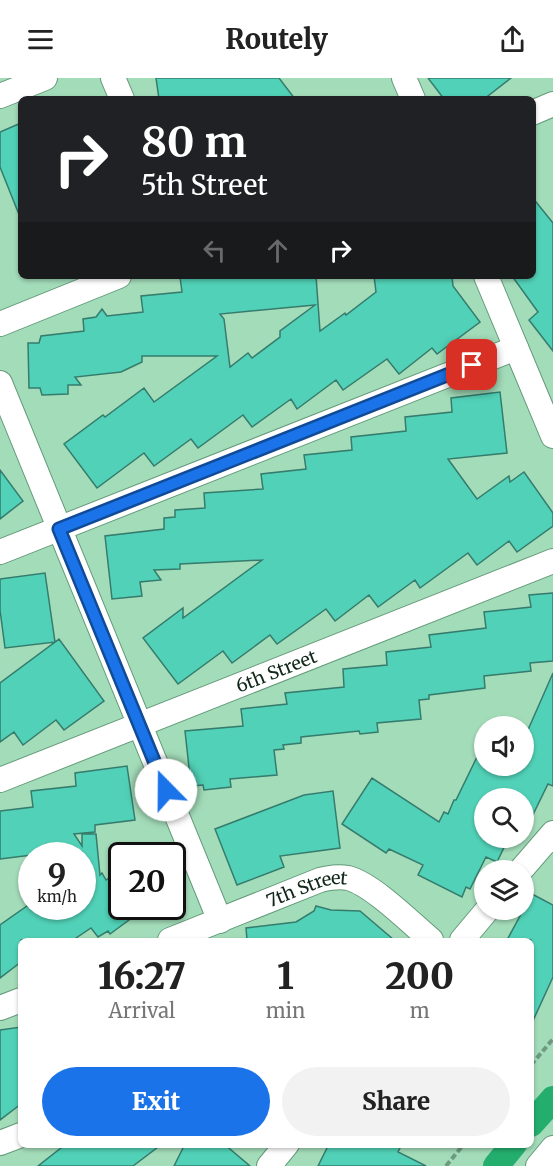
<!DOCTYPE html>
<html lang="en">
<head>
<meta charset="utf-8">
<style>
	body { margin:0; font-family:Merriweather,serif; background:#f2f2f2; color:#222; height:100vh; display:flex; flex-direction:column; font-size:22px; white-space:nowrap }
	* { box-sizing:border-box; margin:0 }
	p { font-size:20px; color:#767676 }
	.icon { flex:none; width:33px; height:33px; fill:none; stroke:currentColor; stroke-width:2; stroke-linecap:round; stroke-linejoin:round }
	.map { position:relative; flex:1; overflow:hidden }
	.details { position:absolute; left:18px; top:860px; width:516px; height:210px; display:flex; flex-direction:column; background:#fff; border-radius:9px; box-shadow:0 2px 4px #0004 }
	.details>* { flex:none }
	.guide { position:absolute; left:18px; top:18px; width:518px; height:183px; border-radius:9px; box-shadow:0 2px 4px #0004; background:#202124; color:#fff; overflow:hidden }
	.buttons { position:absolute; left:474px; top:638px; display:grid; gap:12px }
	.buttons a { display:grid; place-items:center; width:60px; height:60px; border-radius:50%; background:#fff; box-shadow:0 2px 4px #0004; font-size:30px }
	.speed { position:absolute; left:18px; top:764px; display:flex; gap:12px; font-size:30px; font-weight:700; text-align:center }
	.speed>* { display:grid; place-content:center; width:78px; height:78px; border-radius:50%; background:#fff; box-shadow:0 2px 4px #0004; line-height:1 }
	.speed small { font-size:15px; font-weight:400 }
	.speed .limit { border:3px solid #111; border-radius:9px; background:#fff; color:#111 }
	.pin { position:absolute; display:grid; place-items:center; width:51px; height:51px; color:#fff; margin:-26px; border-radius:12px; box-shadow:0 3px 9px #0006 }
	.me { position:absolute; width:66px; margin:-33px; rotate:338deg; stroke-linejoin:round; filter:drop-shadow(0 0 4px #0008) }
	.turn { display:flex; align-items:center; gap:21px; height:126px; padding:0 24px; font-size:27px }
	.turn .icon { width:78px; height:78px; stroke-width:2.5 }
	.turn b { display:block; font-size:42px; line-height:51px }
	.lanes { display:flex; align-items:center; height:57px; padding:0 24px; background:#0003; justify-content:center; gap:30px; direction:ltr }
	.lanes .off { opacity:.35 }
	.eta { display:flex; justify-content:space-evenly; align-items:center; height:102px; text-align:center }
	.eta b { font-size:36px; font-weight:800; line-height:42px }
	.primary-button { display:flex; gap:12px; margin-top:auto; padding:12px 24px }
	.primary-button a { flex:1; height:69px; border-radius:36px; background:#1a73e8; color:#fff; font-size:24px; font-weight:800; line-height:69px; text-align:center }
	.primary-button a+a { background:#f2f2f2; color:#222 }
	header { display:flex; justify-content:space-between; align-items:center; height:78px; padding:0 24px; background:#fff; font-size:27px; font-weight:800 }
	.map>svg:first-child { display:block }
</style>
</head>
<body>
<header><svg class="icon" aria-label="menu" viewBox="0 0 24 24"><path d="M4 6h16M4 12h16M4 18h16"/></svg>Routely<svg class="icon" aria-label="share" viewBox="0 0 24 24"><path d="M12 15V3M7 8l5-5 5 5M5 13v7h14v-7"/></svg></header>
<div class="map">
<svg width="553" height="1088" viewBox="0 0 553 1088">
	<rect width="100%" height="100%" fill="#a3dcb9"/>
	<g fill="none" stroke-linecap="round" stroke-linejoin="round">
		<!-- canal -->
		<path stroke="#24ae6e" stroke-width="26" d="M 531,1046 L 553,1021
			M 496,1088 L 514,1066"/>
	</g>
	<!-- building -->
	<path fill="#51d1b7" stroke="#357c6d" stroke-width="1.5" fill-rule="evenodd" d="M 156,0 L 279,0 L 295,21 L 159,21 Z
		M 428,0 L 511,0 L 484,21 L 444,21 Z
		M 21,45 L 21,139 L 20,139 L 0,89 L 0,54 Z
		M 532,119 L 553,145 L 553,273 L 529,242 L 538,234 L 512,198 L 532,198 Z
		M 194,198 L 316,198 L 320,253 L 345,235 L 346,237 L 376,214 L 374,198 L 452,198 L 453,208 L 480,244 L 437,276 L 432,270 L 399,296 L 387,281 L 343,312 L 336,302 L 297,331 L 291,321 L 252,349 L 243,337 L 198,370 L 191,361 L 154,388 L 144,375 L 97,410 L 64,366 L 103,337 L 105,339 L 144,310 L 154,324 L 217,278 L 142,278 L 142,284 L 121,294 L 75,299 L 81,307 L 68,307 L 68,316 L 42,317 L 40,310 L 29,310 L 28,265 L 39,265 L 41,258 L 84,253 L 83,241 L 96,239 L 102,231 L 107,238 L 143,234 L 141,218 L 182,214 L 180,199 ZM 315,227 L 280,253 L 280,259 L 252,280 L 248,275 L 230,289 L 224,241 L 220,236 Z
		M 500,314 L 507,375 L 448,381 L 477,421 L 509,398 L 510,404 L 524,394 L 553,435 L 553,448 L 517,474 L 509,463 L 477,487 L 468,475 L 420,510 L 415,502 L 378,529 L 369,517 L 335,543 L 326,531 L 277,566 L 270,557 L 232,585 L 223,573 L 178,606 L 143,560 L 183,530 L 183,540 L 262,482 L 180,486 L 180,491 L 154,492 L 161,502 L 140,504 L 142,518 L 112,521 L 105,458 L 164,451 L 164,440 L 175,439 L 175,432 L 205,430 L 204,415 L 263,411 L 261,396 L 306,391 L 304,377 L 352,372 L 351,359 L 406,353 L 405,339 L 452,334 L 451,320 Z
		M 0,392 L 23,423 L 0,441 Z
		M 45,495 L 55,564 L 59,561 L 104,623 L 64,652 L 56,642 L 23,667 L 14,654 L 0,664 L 0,605 L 55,564 L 5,570 L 0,532 L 0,501 Z
		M 553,515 L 553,583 L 530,585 L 531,593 L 484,598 L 485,610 L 429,617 L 429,621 L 419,622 L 421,641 L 377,645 L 378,654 L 360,656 L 359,653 L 301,659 L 301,665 L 283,667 L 284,671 L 274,672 L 277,697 L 230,701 L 231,709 L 204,712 L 203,707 L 191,708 L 185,653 L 243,648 L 241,631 L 287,626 L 285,615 L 344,609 L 343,591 L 387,587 L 386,574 L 431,569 L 429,557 L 486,550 L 484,534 L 531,529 L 529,517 Z
		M 553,595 L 553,708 L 548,706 L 524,755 L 524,720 L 484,720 L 484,759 L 509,759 L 497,784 L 486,779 L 470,811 L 466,809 L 462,819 L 418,797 L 423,787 L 389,771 L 386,775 L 342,746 L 372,700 L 439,744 L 444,734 L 448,736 L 454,722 L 456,722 L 477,679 L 484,682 L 484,687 L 524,687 L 524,661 Z
		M 127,688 L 135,742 L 95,747 L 95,754 L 74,756 L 82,768 L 82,756 L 96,756 L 100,797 L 102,795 L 106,802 L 122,790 L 122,828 L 148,828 L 110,856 L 108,853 L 98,859 L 91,850 L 73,862 L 21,862 L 21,884 L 0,900 L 0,847 L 27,828 L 82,828 L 82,774 L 60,777 L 32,777 L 0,781 L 0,733 L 33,729 L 31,713 L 76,708 L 75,695 Z
		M 333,713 L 340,770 L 280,778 L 284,789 L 237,807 L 215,751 L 304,717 Z
		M 532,816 L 553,827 L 553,899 L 531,947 L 531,862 L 507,862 Z
		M 316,828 L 331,832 L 360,833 L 394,862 L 247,862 L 246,850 L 296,844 L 314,833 Z
		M 21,949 L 21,1026 L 0,1042 L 0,952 Z
		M 66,1066 L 162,1066 L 133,1088 L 38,1088 Z
		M 185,1066 L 224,1066 L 250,1088 L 174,1088 Z
		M 329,1066 L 402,1066 L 398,1074 L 426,1088 L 318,1088 Z"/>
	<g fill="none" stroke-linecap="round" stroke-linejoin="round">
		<!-- minor casing -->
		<g stroke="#649b7a" stroke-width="26">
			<g id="minor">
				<path d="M 113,0 L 122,21"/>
				<path d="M 404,0 L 413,21"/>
				<path d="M 0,18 L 45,0"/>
				<path d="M 532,35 L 553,26"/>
				<path d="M 486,198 L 553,358"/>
				<path d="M 0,246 L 119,198"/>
				<path d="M 0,305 L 220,843"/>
				<path d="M 0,474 L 516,270"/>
				<path id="s1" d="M 0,702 L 553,483"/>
				<path d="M 521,792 L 553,755"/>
				<path id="s2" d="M 170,862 L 320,802 C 329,800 338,798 348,800 C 372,806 411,845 431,862"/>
				<path d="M 462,862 L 488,831"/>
				<path d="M 0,930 L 21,922"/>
				<path d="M 0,1065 L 21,1057"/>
				<path d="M 269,1088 L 287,1066"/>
				<path d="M 538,1088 L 553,1070"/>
			</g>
		</g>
		<!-- path -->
		<path stroke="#6d9a7f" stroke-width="4" stroke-dasharray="6 3" stroke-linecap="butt" d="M 531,987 L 553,961
			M 446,1088 L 464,1066"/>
		<!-- minor -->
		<use href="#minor" stroke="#fff" stroke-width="24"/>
	</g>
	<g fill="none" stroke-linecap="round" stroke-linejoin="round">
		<!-- route casing -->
		<g stroke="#114b97" stroke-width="15">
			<path id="route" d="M 166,712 L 59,451 L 472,287"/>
		</g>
		<!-- route -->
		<use href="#route" stroke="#1a73e8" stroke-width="10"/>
	</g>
	<g text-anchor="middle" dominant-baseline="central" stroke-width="4.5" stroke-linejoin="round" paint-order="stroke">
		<!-- street labels -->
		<g font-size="18" fill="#10271a" stroke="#b0e9c6">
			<text stroke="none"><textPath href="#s1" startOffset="297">6th Street</textPath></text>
			<text stroke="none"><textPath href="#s2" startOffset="147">7th Street</textPath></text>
		</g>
	</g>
</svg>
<div class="buttons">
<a><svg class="icon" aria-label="sound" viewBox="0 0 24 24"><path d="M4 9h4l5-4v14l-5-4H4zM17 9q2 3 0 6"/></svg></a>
<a><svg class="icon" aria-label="search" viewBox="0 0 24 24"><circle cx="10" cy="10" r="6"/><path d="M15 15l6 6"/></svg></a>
<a><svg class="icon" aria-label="layers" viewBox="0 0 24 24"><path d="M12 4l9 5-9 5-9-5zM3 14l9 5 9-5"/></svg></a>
</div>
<div class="speed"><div>9<small>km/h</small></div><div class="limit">20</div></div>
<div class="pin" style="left:472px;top:287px;background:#d93025"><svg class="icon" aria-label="arrive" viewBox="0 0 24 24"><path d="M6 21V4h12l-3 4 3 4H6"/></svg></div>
<svg class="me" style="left:166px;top:712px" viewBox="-20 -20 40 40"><circle r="19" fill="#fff"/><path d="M0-13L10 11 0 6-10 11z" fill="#1a73e8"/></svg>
<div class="guide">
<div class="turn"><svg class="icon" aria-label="right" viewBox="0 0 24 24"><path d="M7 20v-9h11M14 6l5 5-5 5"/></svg><div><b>80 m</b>5th Street</div></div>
<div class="lanes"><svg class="icon off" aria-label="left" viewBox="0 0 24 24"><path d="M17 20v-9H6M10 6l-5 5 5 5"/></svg><svg class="icon off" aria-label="ahead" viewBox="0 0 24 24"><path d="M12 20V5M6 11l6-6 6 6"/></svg><svg class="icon" aria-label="right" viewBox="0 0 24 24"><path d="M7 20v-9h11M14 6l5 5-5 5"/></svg></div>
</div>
<section class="details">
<div class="eta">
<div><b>16:27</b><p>Arrival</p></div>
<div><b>1</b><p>min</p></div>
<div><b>200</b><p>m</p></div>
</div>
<div class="primary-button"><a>Exit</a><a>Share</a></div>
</section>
</div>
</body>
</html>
